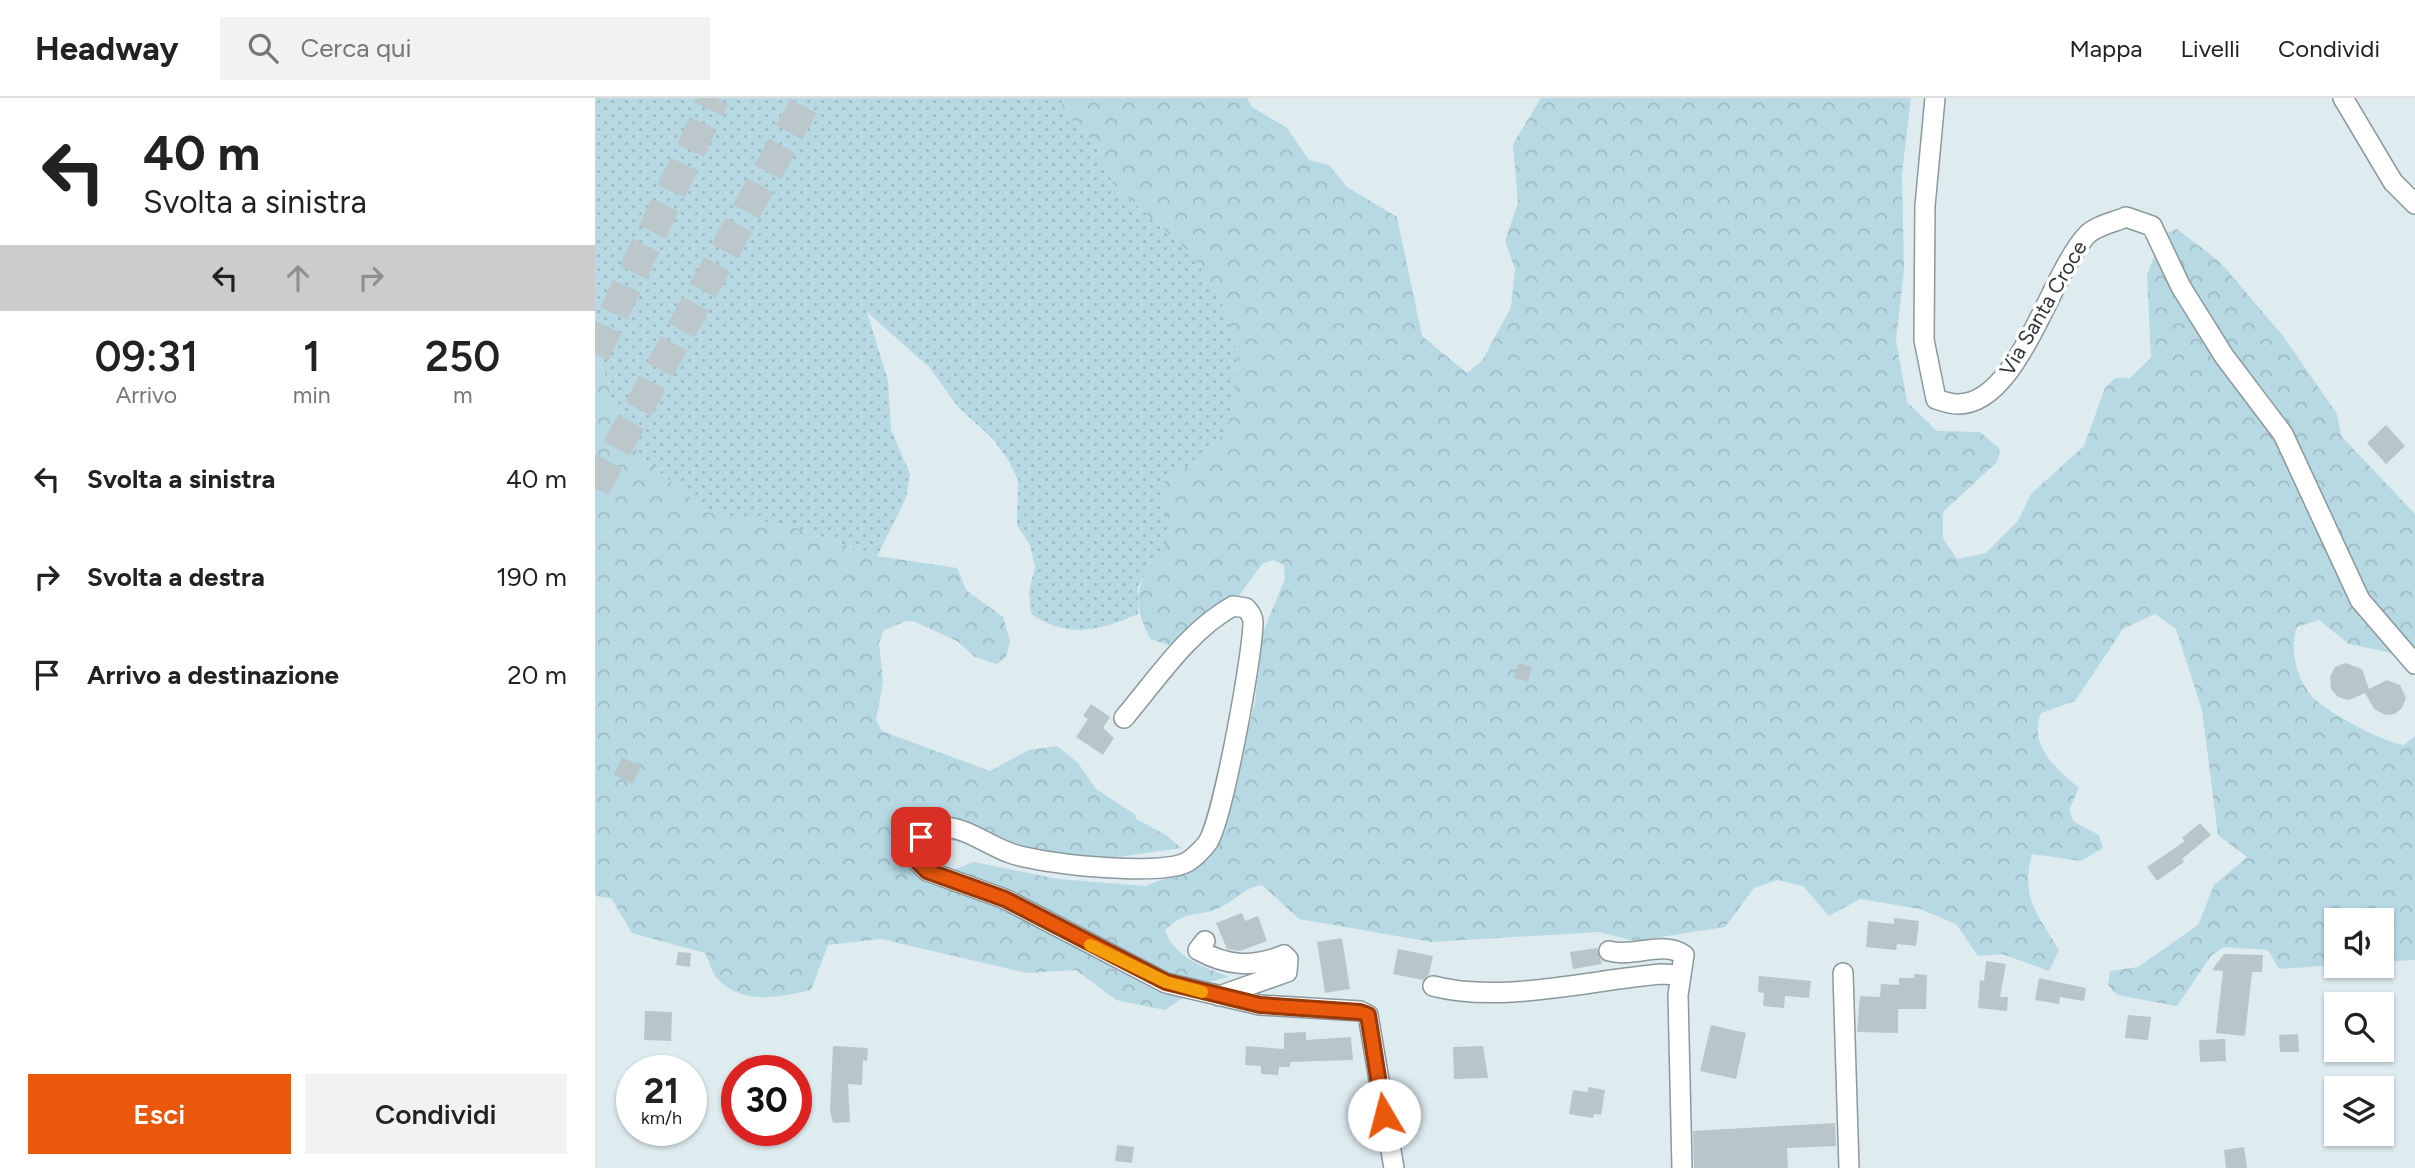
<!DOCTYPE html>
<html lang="it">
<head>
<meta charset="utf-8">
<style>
	body { margin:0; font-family:Figtree,sans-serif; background:#f2f2f2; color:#222; height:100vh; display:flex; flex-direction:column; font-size:26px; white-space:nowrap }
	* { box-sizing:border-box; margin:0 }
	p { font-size:23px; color:#767676 }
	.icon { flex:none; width:38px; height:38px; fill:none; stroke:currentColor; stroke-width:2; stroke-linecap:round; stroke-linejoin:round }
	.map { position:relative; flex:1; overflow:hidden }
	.panel { display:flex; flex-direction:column; background:#fff; width:595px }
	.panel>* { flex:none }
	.top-card { background:#fff; color:#222; overflow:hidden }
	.tools { position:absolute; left:1729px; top:810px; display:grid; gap:14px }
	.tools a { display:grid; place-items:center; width:70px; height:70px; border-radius:0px; background:#fff; box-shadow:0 2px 5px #0004; font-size:35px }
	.speed { position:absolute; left:21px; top:957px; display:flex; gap:14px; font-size:35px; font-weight:700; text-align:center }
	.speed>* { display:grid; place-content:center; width:91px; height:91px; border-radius:50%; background:#fff; box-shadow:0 2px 5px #0004; line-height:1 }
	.speed small { font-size:18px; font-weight:400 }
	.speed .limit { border:10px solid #d22; background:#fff; color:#111 }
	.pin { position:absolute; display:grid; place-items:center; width:60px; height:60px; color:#fff; margin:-30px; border-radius:14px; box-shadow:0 4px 10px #0006 }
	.me { position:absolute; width:77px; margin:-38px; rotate:352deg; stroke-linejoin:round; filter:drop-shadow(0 0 5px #0008) }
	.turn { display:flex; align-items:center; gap:24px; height:147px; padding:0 28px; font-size:32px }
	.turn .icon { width:91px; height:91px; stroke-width:2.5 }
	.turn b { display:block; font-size:49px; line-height:60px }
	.lanes { display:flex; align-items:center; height:66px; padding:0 28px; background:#0003; justify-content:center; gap:35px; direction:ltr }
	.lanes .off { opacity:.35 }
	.eta { display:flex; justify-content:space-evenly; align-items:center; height:119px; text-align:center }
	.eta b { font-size:42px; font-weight:600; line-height:49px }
	.action { display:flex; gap:14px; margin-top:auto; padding:14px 28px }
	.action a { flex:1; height:80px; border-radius:0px; background:#ea580c; color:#fff; font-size:28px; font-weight:600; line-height:80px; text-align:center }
	.action a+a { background:#f2f2f2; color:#222 }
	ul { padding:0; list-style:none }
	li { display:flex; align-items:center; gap:21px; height:98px; padding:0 28px }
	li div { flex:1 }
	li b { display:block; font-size:26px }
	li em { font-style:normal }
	header { display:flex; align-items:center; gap:42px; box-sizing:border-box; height:98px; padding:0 35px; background:#fff; border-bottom:2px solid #e0e0e0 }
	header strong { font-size:33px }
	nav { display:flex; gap:38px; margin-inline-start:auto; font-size:24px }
	.search { width:490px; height:63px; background:#f2f2f2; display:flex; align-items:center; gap:18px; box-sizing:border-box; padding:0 24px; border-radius:0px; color:#767676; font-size:26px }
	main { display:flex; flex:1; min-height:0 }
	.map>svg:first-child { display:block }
</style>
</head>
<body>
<header>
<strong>Headway</strong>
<div class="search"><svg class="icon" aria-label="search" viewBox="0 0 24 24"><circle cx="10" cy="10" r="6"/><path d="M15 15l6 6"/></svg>Cerca qui</div>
<nav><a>Mappa</a><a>Livelli</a><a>Condividi</a></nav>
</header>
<main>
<section class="panel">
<div class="top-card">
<div class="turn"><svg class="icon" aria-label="left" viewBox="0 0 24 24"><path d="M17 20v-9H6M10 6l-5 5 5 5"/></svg><div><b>40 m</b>Svolta a sinistra</div></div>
<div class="lanes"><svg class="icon" aria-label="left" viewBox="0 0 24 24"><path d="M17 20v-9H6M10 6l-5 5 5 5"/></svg><svg class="icon off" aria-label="ahead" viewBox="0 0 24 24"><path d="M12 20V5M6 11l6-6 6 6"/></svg><svg class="icon off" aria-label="right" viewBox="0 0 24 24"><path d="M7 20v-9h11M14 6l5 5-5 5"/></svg></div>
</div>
<div class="eta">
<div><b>09:31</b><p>Arrivo</p></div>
<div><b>1</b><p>min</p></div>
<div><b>250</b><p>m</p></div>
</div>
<ul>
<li><svg class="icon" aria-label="left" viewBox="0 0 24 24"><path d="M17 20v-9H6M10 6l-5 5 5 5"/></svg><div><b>Svolta a sinistra</b></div><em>40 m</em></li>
<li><svg class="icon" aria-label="right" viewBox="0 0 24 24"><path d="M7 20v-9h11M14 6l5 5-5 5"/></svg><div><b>Svolta a destra</b></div><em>190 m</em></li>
<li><svg class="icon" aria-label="arrive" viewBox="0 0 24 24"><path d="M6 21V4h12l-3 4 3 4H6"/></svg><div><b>Arrivo a destinazione</b></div><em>20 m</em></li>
</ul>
<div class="action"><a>Esci</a><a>Condividi</a></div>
</section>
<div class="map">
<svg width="1820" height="1070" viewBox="0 0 1820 1070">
	<defs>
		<pattern id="grass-dots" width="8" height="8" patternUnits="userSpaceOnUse" patternTransform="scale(1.75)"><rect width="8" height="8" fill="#b7d9e3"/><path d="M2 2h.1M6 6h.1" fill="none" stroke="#9ebbc3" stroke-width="1.8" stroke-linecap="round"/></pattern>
		<pattern id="forest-crowns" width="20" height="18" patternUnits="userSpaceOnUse" patternTransform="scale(1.75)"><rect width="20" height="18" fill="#b7d9e3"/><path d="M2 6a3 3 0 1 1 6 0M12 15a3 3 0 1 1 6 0" fill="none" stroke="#9ebbc3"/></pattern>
	</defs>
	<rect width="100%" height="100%" fill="#deecf0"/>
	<!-- grass -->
	<path fill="url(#grass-dots)" d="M 0,0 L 467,0 L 468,12 L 503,49 L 518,86 L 598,158 L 627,204 L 643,257 L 633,329 L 604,364 L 577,375 L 567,386 L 575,441 L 543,488 L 543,516 C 504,533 473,541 436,516 L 434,493 L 440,469 L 435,447 L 422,427 L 423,382 L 412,360 L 398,341 L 363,309 L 335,270 L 272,214 L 293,283 L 296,332 L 315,376 L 311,400 L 282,458 L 198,429 L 112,414 L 44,357 L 17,306 L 13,283 L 0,256 Z"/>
	<!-- forest -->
	<path fill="url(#forest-crowns)" d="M 467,0 L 652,0 L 657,9 L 692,30 L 714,62 L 734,67 L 752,89 L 802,119 L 827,238 L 872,275 L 887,263 L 916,209 L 920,171 L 910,143 L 923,105 L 918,46 L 946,0 L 1316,0 L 1307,75 L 1309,173 L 1301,242 L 1312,304 L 1342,333 L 1385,334 L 1405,351 L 1402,364 L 1348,414 L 1348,440 L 1362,461 L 1391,455 L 1423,423 L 1436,396 L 1489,348 L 1510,290 L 1520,280 L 1535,280 L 1556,260 L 1552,177 L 1568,136 L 1582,131 L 1625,164 L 1688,238 L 1742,316 L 1746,338 L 1820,416 L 1820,560 L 1754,546 L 1724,522 L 1702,529 C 1693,551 1703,587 1722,603 C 1737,617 1790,645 1809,647 L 1820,638 L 1820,862 L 1787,864 L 1787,822 L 1741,822 L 1741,867 L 1684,871 L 1673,852 L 1629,849 L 1616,858 L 1582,908 L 1522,897 L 1513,887 L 1515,873 L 1543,869 L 1603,827 L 1619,787 L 1652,759 L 1623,737 L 1607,612 L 1581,531 L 1560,516 L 1528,531 L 1480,603 L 1446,615 C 1433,647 1461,671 1484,690 L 1474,712 L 1479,724 L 1504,737 L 1508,750 L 1486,763 L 1437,756 C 1425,800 1442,815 1464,852 L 1454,873 L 1407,856 L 1383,858 L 1361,826 L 1325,811 L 1265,801 L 1234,818 L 1208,788 L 1182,782 L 1159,790 L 1130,829 L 1040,843 L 1004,834 L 836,844 L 704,821 L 667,787 C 649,789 640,803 624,810 C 598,821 596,809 570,832 C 579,860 609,869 634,879 L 609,885 L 570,912 L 521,902 L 481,872 L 432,875 L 286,841 L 233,847 L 216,892 C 186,899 146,908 122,880 C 117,874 114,863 110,855 L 37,835 L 16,800 L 0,798 L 0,256 L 13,283 L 17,306 L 44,357 L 112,414 L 198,429 L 282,458 L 362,470 L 371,492 L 408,519 L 415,543 L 411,559 L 402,566 L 380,559 L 362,543 L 318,523 L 311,523 L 289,532 L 284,545 L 288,584 L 281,622 L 287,633 L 395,673 L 434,652 L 462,648 L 483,665 L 501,691 L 541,717 L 541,721 L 571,737 L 586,750 L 502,762 L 320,738 L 306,756 L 312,768 L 339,779 L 379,764 L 463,781 L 550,788 L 604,767 L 631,716 L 660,605 L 668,534 L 690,481 L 689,467 L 678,462 L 667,466 L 630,517 L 574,547 L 555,541 C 531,492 547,482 574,441 L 567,386 L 577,375 L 604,364 L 633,329 L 643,257 L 627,204 L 598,158 L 518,86 L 503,49 L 468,12 Z"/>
	<!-- building -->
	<path fill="#b8c6ca" d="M 1791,327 L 1810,348 L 1791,366 L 1772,345 Z
		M 923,565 L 937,569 L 933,584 L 919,580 Z
		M 1750,565 L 1767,571 L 1774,591 L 1792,582 L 1805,587 L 1811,600 L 1807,610 L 1800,616 L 1790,617 L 1779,611 L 1770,595 L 1754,602 L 1743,599 L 1736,591 L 1735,579 L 1740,569 Z
		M 496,606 L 515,619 L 508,630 L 519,640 L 508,657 L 481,639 L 493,621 L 488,618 Z
		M 27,659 L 46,668 L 38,686 L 19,677 Z
		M 1605,725 L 1616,737 L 1587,761 L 1589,764 L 1562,783 L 1552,769 L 1590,743 L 1587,740 Z
		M 647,815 L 650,823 L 663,818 L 672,843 L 645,853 L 632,851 L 621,825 Z
		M 1299,820 L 1324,823 L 1321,848 L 1302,846 L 1301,852 L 1271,849 L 1273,823 L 1299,826 Z
		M 747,840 L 755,891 L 730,895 L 722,844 Z
		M 1002,850 L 1007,866 L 978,871 L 975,854 Z
		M 803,851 L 838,858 L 834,876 L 828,882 L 798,876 Z
		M 83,854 L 96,855 L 95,869 L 81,867 Z
		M 1629,856 L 1668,857 L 1667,874 L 1657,874 L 1650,938 L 1621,935 L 1628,873 L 1617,872 Z
		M 1391,863 L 1411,866 L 1405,899 L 1413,899 L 1412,913 L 1383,910 L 1385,882 L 1389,883 Z
		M 1319,876 L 1332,877 L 1331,911 L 1303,911 L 1303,935 L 1262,934 L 1265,898 L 1285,899 L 1286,886 L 1304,887 L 1304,880 L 1319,880 Z
		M 1164,878 L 1216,883 L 1214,900 L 1190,898 L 1189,910 L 1168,908 L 1169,895 L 1163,894 Z
		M 1444,880 L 1491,890 L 1489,903 L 1465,899 L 1464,906 L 1440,902 Z
		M 50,913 L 77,914 L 76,943 L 49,942 Z
		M 1533,917 L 1556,919 L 1553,942 L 1530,940 Z
		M 1116,927 L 1151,935 L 1141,981 L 1105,973 Z
		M 711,934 L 711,942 L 756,939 L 758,962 L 695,964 L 695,969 L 684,969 L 683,977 L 666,976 L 666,968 L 650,967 L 651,948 L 689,951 L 689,935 Z
		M 1703,936 L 1704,954 L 1685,954 L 1684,937 Z
		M 1630,941 L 1631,963 L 1605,964 L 1604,942 Z
		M 238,948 L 273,950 L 272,963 L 268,962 L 267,987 L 253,986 L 255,1024 L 238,1025 L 235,1013 Z
		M 888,948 L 893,980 L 859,981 L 858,949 Z
		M 993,989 L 1010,992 L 1006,1017 L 999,1016 L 998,1020 L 974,1016 L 978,992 L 993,994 Z
		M 1240,1025 L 1241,1048 L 1192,1050 L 1193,1070 L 1099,1070 L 1098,1033 Z
		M 522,1047 L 539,1049 L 537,1065 L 520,1063 Z
		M 1649,1049 L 1652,1070 L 1631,1070 L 1629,1052 Z"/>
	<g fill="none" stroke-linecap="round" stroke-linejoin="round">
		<!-- highway-tunnel -->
		<path stroke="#bbc7cb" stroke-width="30" stroke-dasharray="30 15" stroke-linecap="butt" d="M 0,256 L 120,0
			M 0,390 L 213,0"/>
		<!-- minor casing -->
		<g stroke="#8b989c" stroke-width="22">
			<path id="minor" d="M 1340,0 L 1330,108 L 1329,242 L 1341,301 C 1347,303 1355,306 1362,306 C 1423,308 1455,176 1492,137 C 1500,128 1520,124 1531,119 L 1557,128 L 1586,189 L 1629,258 L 1688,336 L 1765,502 L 1820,566
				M 1748,0 L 1798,84 L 1820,106
				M 529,620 C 562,581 593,533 638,508 L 651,510 C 655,515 658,518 658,524 C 658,556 628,720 613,744 C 609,750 596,763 590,765 C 561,778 445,766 415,755 C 392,747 370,728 345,729 C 333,730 324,743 319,752 L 323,764 L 332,773 L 410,801 L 571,885 L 665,907 L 765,913 L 773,917 L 799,1070
				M 610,843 L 603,852 C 632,868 657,870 689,857 L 693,861 L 692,874 L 624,898
				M 1014,853 C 1037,860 1069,842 1089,857 L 1083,897 L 1087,1070
				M 1248,875 L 1254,1070
				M 838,888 C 906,906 995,882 1066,876 L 1084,877"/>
		</g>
		<!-- minor -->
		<use href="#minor" stroke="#fff" stroke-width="19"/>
	</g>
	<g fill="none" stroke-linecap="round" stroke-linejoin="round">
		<!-- route casing -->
		<g stroke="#983908" stroke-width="18">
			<path id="route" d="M 326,739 L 319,752 L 323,764 L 332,773 L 410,801 L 571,884 L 665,907 L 765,914 L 773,917 L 789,1017"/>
		</g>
		<!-- route -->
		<use href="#route" stroke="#ea580c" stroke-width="12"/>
		<!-- slow -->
		<path stroke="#f59e0b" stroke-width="12" d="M 495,847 L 571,884 L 607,894"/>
	</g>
	<g text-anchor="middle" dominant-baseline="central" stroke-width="7" stroke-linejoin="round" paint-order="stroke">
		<!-- street labels -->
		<g font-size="21" fill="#303537" stroke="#fff">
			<text transform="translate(1448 210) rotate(-60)">Via Santa Croce</text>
		</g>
	</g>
</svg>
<div class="tools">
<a><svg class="icon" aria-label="sound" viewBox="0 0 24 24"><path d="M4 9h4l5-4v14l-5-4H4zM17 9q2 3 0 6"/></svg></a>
<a><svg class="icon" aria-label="search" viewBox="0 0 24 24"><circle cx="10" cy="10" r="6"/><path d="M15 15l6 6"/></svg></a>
<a><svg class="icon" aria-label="layers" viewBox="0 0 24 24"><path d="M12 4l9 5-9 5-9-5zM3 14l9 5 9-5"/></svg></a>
</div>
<div class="speed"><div>21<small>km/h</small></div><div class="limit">30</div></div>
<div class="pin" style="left:326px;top:739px;background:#d93025"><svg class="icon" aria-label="arrive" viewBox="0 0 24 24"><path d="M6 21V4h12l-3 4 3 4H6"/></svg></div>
<svg class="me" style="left:789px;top:1017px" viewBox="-20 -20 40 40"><circle r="19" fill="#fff"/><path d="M0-13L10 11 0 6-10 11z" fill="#ea580c"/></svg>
</div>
</main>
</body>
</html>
